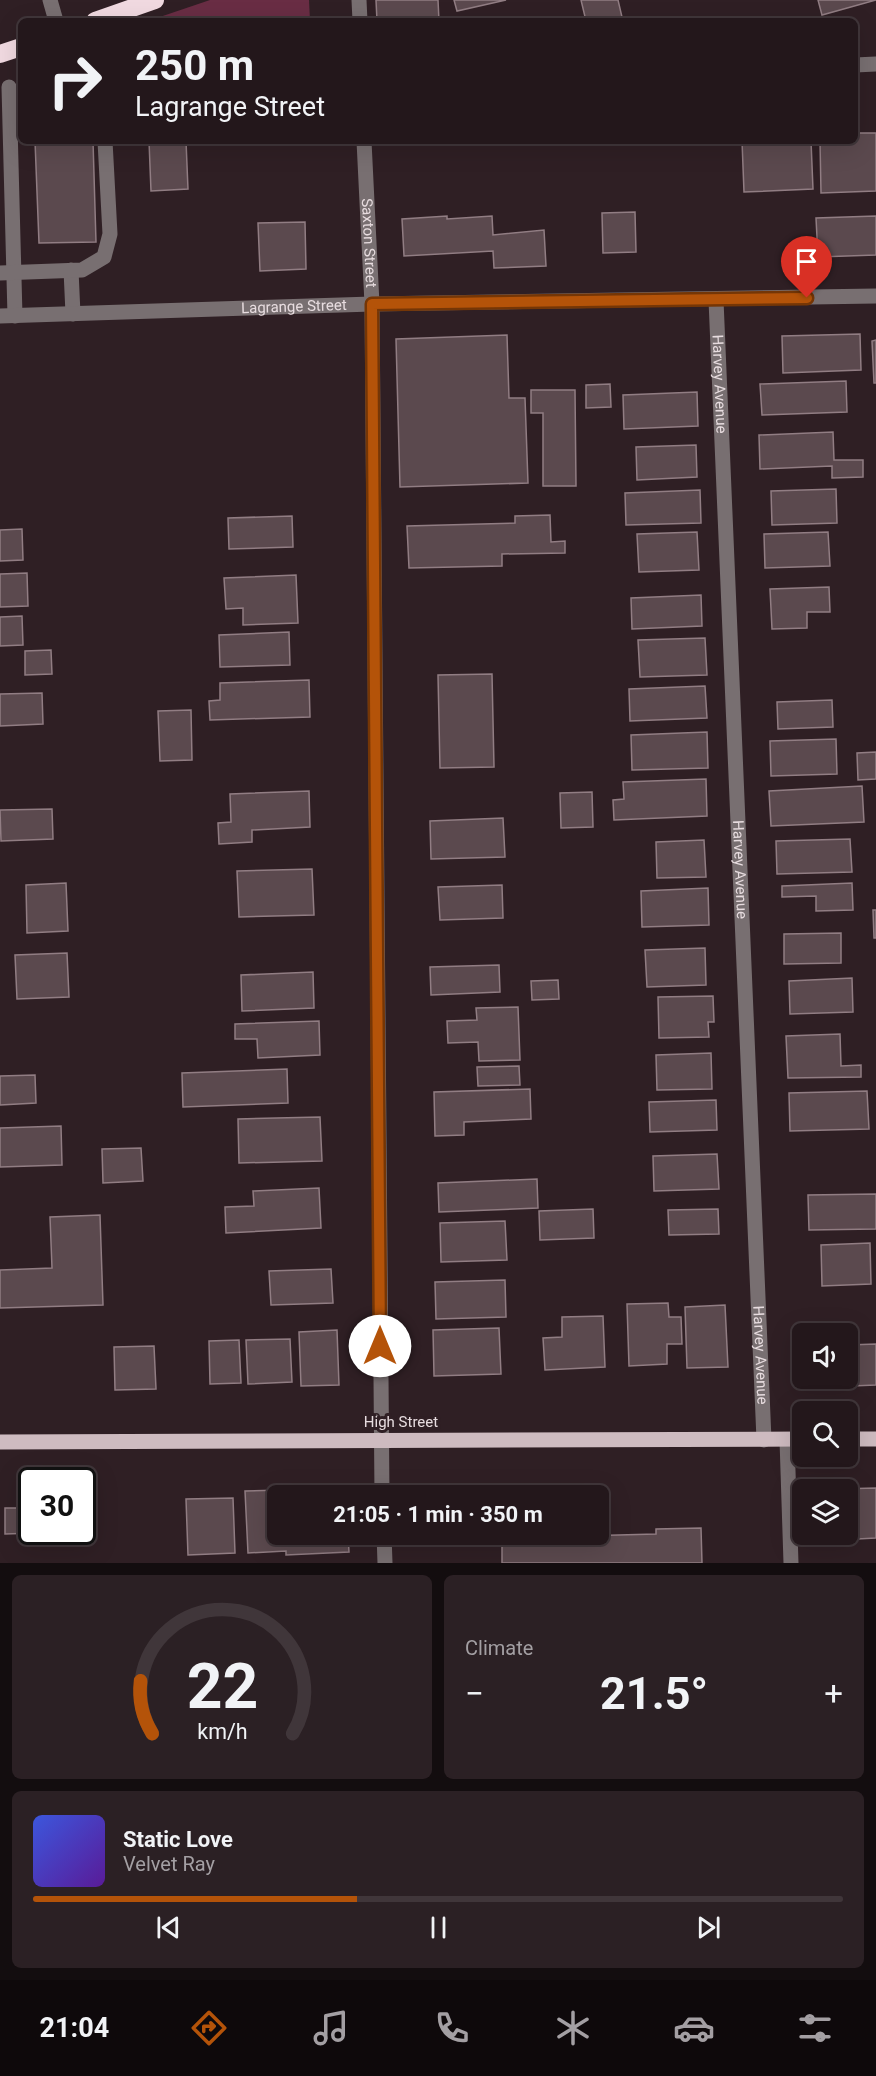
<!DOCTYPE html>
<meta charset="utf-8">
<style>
body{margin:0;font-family:Roboto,sans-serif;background:#2b2024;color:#f1f3f6;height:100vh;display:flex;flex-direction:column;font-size:22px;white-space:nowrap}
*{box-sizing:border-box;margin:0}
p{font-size:20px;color:#a39fa3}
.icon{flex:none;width:33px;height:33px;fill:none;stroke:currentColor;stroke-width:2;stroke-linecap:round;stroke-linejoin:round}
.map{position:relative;height:1563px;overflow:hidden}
.drawer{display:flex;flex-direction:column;gap:12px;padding:12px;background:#130d0f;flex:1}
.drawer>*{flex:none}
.banner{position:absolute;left:18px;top:18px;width:840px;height:126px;border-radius:9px;box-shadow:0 6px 24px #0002,0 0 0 2px #40363a;background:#23171b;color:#f1f3f6;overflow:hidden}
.tools{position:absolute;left:792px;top:1323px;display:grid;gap:12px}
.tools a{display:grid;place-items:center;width:66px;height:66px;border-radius:9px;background:#23171b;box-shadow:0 6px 24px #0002,0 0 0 2px #40363a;font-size:30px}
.speed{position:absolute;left:18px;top:1467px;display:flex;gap:12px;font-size:30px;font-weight:700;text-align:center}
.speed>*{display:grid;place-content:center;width:78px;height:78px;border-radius:50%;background:#23171b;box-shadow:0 6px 24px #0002,0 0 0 2px #40363a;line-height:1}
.speed .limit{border:3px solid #111;border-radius:9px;background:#fff;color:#111}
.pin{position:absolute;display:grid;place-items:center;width:51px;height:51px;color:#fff;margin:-62px -26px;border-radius:50% 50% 50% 0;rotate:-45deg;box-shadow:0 0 6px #0007}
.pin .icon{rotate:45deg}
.me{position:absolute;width:66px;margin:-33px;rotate:0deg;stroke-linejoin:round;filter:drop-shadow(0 0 4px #0008)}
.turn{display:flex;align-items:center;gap:21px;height:126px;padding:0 18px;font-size:27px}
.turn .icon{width:78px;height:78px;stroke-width:2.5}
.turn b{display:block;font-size:42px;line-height:51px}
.big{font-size:45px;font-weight:700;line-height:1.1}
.drawer .card{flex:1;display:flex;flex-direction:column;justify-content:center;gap:9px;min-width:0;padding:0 21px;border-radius:9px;background:#2b2024}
.drawer .dial{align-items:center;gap:0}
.dial svg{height:156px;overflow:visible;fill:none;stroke:#40363a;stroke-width:7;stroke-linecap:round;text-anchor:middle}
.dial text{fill:#f1f3f6;stroke:none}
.song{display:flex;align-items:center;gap:18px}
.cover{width:72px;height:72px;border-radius:9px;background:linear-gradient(135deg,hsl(230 70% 55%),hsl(270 70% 35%))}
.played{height:6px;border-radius:3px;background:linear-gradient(90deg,#b45309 40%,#40363a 40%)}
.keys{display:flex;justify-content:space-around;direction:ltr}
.heat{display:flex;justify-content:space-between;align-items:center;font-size:33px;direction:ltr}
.drawer .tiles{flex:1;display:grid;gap:12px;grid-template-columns:1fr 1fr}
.card:last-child{grid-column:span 2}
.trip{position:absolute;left:267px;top:1485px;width:342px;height:60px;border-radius:9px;background:#23171b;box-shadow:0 6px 24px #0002,0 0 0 2px #40363a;font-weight:700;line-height:60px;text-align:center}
.tab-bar{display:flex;height:96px;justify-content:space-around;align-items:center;background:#0e090b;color:#a39fa3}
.tab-bar .icon{width:42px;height:42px}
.tab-bar .current{color:#b45309}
.tab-bar b{font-size:27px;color:#f1f3f6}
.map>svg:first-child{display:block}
</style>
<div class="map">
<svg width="876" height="1563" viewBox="0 0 876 1563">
<rect width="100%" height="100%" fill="#2f1f24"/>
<path fill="#692d44" d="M210,0H309L310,21H148Z"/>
<g fill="#5b494e" stroke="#917d83" stroke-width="1.5">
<path d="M376,0H438L439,21H377Z"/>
<path d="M454,0H506L457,11Z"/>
<path d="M581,0H618L622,17L586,21Z"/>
<path d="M818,0H876L822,15Z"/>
<path d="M855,133H876V191L821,193L820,141H855Z"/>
<path d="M35,141H93L96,242L39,243Z"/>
<path d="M149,141H186L188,189L151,191Z"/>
<path d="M742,141H811L813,189L744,192Z"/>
<path d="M635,212L636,252L603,253L602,213Z"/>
<path d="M447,216V219L492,216L493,235L544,230L546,266L494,268L493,251L404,256L402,219Z"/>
<path d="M876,216V255L818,257L816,218Z"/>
<path d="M305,222L306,269L260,271L258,223Z"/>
<path d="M860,334L861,370L783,373L782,336Z"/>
<path d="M507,335L509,398H525L528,483L400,487L396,339Z"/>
<path d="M876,340V383H874L872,341Z"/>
<path d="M846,381L847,412L762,415L760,384Z"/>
<path d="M610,384L611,407L586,408V385Z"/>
<path d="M531,390H575L576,486H543V413H531Z"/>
<path d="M697,392L698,426L624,429L623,395Z"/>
<path d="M833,432L834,460H863V477L832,478V466L760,469L759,435Z"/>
<path d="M696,445L697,477L637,480L636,447Z"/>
<path d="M836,489L837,523L772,525L771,491Z"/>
<path d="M700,490L701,523L626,525L625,493Z"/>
<path d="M550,515L551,542L565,541V553L502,554V566L409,568L407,526L515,523V516Z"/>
<path d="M292,516L293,547L229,549L228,518Z"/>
<path d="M22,529L23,560L0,561V530Z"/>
<path d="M697,532L699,570L639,572L637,534Z"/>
<path d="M828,532L830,566L765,568L764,534Z"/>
<path d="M27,573L28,606L0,607V574Z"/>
<path d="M296,575L298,623L243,625V608L226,609L224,578Z"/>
<path d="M829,587L830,612H807V628L772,629L770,589Z"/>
<path d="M701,595L702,626L632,629L631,598Z"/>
<path d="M22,616L23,645L0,646V617Z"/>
<path d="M289,632L290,665L220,667L219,635Z"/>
<path d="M705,638L707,675L640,677L638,640Z"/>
<path d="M51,650L52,674L25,675V651Z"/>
<path d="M492,674L494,767L440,768L438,675Z"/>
<path d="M309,680L310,717L210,720L209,701L220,700V683Z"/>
<path d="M705,686L707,718L630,721L629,689Z"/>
<path d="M42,693L43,724L0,726V694Z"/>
<path d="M832,700L833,727L778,729L777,702Z"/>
<path d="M191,710L192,760L160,761L158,711Z"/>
<path d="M707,732L708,768L632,770L631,735Z"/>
<path d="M836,739L837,774L771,776L770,741Z"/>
<path d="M876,752V779L858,780L857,753Z"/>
<path d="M706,779L707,816L614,820L613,800L624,799L623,782Z"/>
<path d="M862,786L864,822L771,826L769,791Z"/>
<path d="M309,791L310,827L252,830V842L219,844L218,823L231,822L230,794Z"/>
<path d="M592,792L593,827L561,828L560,793Z"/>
<path d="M52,809L53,839L1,841L0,810Z"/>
<path d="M503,818L505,857L431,859L430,821Z"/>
<path d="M850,839L852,872L777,874L776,841Z"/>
<path d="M704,840L706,877L657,878L656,842Z"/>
<path d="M312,869L314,915L239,917L237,871Z"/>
<path d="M66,883L68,931L27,933L26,885Z"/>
<path d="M852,883L853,910L816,911V896L782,897V886Z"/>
<path d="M502,885L503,918L440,920L438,887Z"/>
<path d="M708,888L709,925L642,927L641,891Z"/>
<path d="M873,910H876V938H874Z"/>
<path d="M841,933V963L784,964V934Z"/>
<path d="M705,948L706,985L647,987L645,950Z"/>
<path d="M67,953L69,997L17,999L15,955Z"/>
<path d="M499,965L500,992L431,995L430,967Z"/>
<path d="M313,972L314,1008L242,1011L241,975Z"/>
<path d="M852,978L853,1012L790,1014L789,981Z"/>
<path d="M558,980L559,999L532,1000L531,981Z"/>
<path d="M713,996L714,1022H708L709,1037L659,1038L658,997Z"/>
<path d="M518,1007L520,1060L479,1061L478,1042L448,1043L447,1021L477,1020L476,1008Z"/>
<path d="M319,1021L320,1055L258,1058L257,1039H235V1024Z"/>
<path d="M840,1034L841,1066L861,1065V1077L788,1078L786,1036Z"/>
<path d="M711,1053L712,1089L657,1090L656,1055Z"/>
<path d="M519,1066L520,1085L478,1086L477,1067Z"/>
<path d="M287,1069L288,1103L183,1107L182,1073Z"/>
<path d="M35,1075L36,1103L0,1105V1076Z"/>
<path d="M530,1089L531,1119L464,1122V1135L435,1136L434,1092Z"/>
<path d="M867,1091L869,1129L790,1131L789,1093Z"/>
<path d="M716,1100L717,1130L650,1132L649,1102Z"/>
<path d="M320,1117L322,1161L239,1163L238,1119Z"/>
<path d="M61,1126L62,1165L0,1167V1128Z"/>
<path d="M141,1148L143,1181L103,1183L102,1149Z"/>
<path d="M717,1154L719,1189L654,1191L653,1156Z"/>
<path d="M537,1179L538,1208L439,1212L438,1183Z"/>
<path d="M319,1188L321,1228L226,1233L225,1207L254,1206L253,1191Z"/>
<path d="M876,1194V1229L809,1230L808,1195Z"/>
<path d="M593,1209L594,1238L540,1240L539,1211Z"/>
<path d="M718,1209L719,1234L669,1235L668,1210Z"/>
<path d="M100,1215L103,1305L0,1308V1270L52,1268L50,1217Z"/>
<path d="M505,1221L507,1260L441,1262L440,1223Z"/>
<path d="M870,1243L871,1284L822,1286L821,1245Z"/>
<path d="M331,1269L333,1303L271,1305L269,1271Z"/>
<path d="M505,1280L506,1317L436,1319L435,1282Z"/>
<path d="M668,1303L669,1317H681L682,1344H667V1364L629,1366L627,1304Z"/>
<path d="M725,1305L728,1367L687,1368L685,1307Z"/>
<path d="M603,1316L605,1367L545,1370L543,1338L562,1337V1317Z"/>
<path d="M499,1328L501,1374L434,1376L433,1330Z"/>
<path d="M337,1330L339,1385L301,1386L299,1332Z"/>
<path d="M290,1339L292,1382L248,1384L246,1340Z"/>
<path d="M239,1340L241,1383L210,1384L209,1341Z"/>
<path d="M876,1344V1385L803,1388V1378H848V1345Z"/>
<path d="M154,1346L156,1389L115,1390L114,1347Z"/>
<path d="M346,1485L347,1496H305L304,1487Z"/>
<path d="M876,1488V1538L839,1540V1534H848V1490L837,1489Z"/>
<path d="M21,1489H32V1532H66L5,1534V1508H22Z"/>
<path d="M282,1490L283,1496H278V1534H348L349,1552L286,1555V1551L248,1553L245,1491Z"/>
<path d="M233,1498L235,1553L188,1555L186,1499Z"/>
<path d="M701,1528L702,1563H502V1534H541L542,1537L656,1534V1529Z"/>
</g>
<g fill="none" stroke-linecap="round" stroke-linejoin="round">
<g stroke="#786f71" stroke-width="15">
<path d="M50,0L56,21"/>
<path d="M359,0L360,21"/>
<path d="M855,65L876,64"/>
<path d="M9,87L15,316"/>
<path id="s1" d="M364,141L372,304L382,1496"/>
<path d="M71,270L73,314"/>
<path d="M0,273L82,270L104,257L110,234L105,141"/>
<path id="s2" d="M716,300L764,1440"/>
<path id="s3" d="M0,316L372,304L876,296"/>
<path d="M787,1440L791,1563"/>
<path d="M384,1534L385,1563"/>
</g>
<g stroke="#cebbc0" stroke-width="15">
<path d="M848,1439H876"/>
<path d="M0,1442L802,1439"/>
</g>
<g stroke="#f0d9e0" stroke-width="18">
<path d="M95,21L155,0"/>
<path d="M0,54L21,47"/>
</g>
</g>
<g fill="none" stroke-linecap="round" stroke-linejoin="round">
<g stroke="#753606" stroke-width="15">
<path id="route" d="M380,1346L372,304L807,298"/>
</g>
<use href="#route" stroke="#b45309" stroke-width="10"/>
</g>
<g text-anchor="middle" stroke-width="6" stroke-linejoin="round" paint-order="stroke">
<g font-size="15" fill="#e7dcdf" stroke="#2f1f24">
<text dy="5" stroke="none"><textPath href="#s1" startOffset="102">Saxton Street</textPath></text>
<text dy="5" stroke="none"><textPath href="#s3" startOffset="294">Lagrange Street</textPath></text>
<text dy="5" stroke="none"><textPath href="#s2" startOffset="84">Harvey Avenue</textPath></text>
<text dy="5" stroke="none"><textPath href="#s2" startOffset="570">Harvey Avenue</textPath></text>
<text dy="5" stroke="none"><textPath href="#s2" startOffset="1056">Harvey Avenue</textPath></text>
<text x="401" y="1427">High Street</text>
</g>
</g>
</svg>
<div class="tools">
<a><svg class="icon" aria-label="sound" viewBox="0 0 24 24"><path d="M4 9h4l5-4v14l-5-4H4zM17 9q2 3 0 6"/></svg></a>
<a><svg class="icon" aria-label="search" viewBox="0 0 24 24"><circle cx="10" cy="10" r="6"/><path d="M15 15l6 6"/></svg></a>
<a><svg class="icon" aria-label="layers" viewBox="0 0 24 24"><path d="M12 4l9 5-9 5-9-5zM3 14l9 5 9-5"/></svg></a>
</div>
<div class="speed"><div class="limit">30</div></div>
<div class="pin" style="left:807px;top:298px;background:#d93025"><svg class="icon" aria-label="arrive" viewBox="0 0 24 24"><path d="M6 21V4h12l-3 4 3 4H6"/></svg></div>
<svg class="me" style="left:380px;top:1346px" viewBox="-20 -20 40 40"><circle r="19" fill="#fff"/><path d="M0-13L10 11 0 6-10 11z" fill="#b45309"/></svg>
<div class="trip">21:05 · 1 min · 350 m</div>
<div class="banner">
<div class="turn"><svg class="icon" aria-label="right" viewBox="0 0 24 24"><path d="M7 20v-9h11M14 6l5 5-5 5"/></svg><div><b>250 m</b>Lagrange Street</div></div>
</div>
</div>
<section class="drawer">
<div class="tiles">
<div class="card dial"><svg viewBox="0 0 100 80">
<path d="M14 69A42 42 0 1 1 86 69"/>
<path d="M14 69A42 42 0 0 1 8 42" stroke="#b45309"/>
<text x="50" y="56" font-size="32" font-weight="700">22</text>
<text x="50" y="72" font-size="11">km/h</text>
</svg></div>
<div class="card"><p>Climate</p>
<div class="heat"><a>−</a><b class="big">21.5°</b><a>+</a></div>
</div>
<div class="card">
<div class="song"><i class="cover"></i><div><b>Static Love</b><p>Velvet Ray</p></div></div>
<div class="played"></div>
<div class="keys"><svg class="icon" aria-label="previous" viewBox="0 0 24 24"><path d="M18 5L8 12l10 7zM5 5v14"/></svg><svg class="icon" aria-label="pause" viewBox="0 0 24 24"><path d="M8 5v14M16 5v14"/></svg><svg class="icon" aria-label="next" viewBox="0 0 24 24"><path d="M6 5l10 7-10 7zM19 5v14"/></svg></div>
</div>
</div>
</section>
<nav class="tab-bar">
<b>21:04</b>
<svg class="icon current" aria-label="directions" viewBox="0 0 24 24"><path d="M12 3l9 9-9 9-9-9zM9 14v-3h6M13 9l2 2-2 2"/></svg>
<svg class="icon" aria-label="music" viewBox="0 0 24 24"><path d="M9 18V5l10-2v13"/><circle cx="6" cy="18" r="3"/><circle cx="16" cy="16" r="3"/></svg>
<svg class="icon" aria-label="phone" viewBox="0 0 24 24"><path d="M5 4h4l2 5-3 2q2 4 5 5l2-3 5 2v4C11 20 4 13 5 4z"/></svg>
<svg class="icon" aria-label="climate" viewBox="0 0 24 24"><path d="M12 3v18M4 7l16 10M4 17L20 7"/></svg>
<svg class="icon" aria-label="car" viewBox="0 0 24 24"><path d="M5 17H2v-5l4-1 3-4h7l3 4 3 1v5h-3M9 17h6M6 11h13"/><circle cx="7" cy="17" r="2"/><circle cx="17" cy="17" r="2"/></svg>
<svg class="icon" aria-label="filters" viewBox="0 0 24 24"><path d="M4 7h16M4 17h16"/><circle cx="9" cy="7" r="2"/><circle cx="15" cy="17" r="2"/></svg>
</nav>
